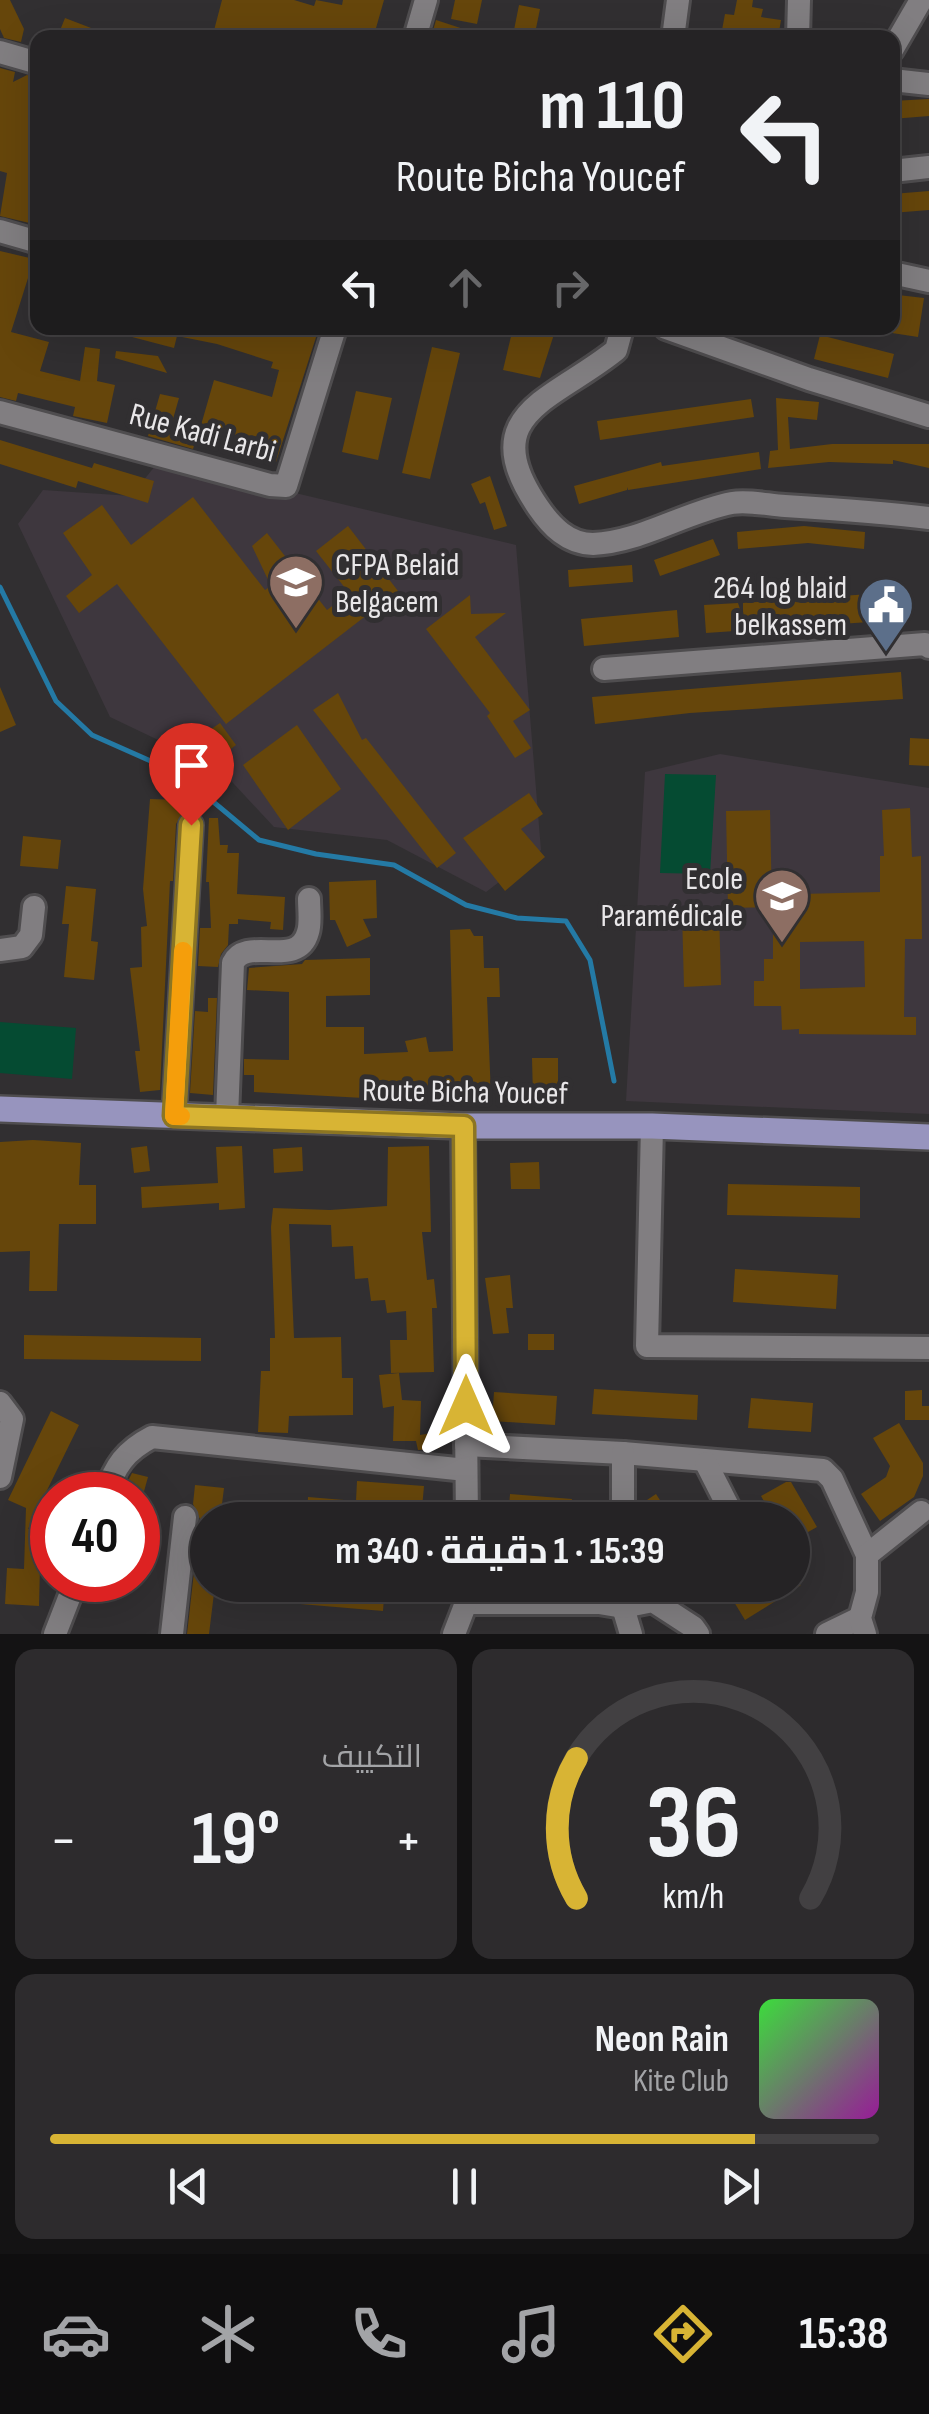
<!DOCTYPE html>
<html lang="ar">
<meta charset="utf-8">
<style>
body{margin:0;font-family:"Sofia Sans Condensed",Cairo,sans-serif;background:#2d2b2d;color:#f1f3f6;direction:rtl;height:100vh;display:flex;flex-direction:column;font-size:38px;white-space:nowrap}
*{box-sizing:border-box;margin:0}
p{font-size:32px;color:#a3a4a7}
.icon{flex:none;width:55px;height:55px;fill:none;stroke:currentColor;stroke-width:2;stroke-linecap:round;stroke-linejoin:round}
.map{position:relative;height:1634px;overflow:hidden;direction:ltr}
.side{display:flex;flex-direction:column;gap:15px;padding:15px;background:#141314;flex:1}
.side>*{flex:none}
.top-card{position:absolute;left:30px;top:30px;width:870px;height:305px;border-radius:20px;box-shadow:0 10px 40px #0002,0 0 0 2px #424042;direction:rtl;background:#252325;color:#f1f3f6;overflow:hidden}
.speed{position:absolute;left:30px;top:1472px;display:flex;gap:20px;font-size:50px;font-weight:700;text-align:center}
.speed>*{display:grid;place-content:center;width:130px;height:130px;border-radius:50%;background:#252325;box-shadow:0 10px 40px #0002,0 0 0 2px #424042;line-height:1}
.speed .limit{border:15px solid #d22;background:#fff;color:#111}
.pin{position:absolute;display:grid;place-items:center;width:85px;height:85px;color:#fff;margin:-102px -42px;border-radius:50% 50% 50% 0;rotate:-45deg;box-shadow:0 0 10px #0007}
.pin .icon{rotate:45deg}
.me{position:absolute;width:110px;margin:-55px;rotate:0deg;stroke-linejoin:round;filter:drop-shadow(0 0 8px #0008)}
.turn{display:flex;align-items:center;gap:35px;height:210px;padding:0 50px;font-size:45px}
.turn .icon{width:130px;height:130px;stroke-width:2.5}
.turn b{display:block;font-size:70px;line-height:85px}
.lanes{display:flex;align-items:center;height:95px;padding:0 50px;background:#0003;justify-content:center;gap:50px;direction:ltr}
.lanes .off{opacity:.35}
.big{font-size:75px;font-weight:700;line-height:1.1}
.side .card{flex:1;display:flex;flex-direction:column;justify-content:center;gap:15px;min-width:0;padding:0 35px;border-radius:20px;background:#2d2b2d}
.side .dial{align-items:center;gap:0}
.dial svg{height:260px;overflow:visible;fill:none;stroke:#424042;stroke-width:7;stroke-linecap:round;text-anchor:middle}
.dial text{fill:#f1f3f6;stroke:none}
.song{display:flex;align-items:center;gap:30px}
.cover{width:120px;height:120px;border-radius:15px;background:linear-gradient(135deg,hsl(120 70% 55%),hsl(300 70% 35%))}
.played{height:10px;border-radius:5px;background:linear-gradient(90deg,#d8b434 85%,#424042 85%)}
.keys{display:flex;justify-content:space-around;direction:ltr}
.heat{display:flex;justify-content:space-between;align-items:center;font-size:55px;direction:ltr}
.side .tiles{flex:1;display:grid;gap:15px;grid-template-columns:1fr 1fr}
.card:last-child{grid-column:span 2}
.trip{position:absolute;left:190px;top:1502px;width:620px;height:100px;border-radius:50px;background:#252325;box-shadow:0 10px 40px #0002,0 0 0 2px #424042;font-weight:700;line-height:100px;text-align:center;direction:rtl}
.tab-bar{display:flex;height:160px;justify-content:space-around;align-items:center;background:#0f0e0f;color:#a3a4a7}
.tab-bar .icon{width:70px;height:70px}
.tab-bar .active{color:#d8b434}
.tab-bar b{font-size:45px;color:#f1f3f6}
.map>svg:first-child{display:block}
</style>
<div class="map">
<svg width="929" height="1634" viewBox="0 0 929 1634">
<rect width="100%" height="100%" fill="#312f31"/>
<g fill="#3e373e">
<path d="M159,461L516,545L541,850L486,892L387,840L274,827L221,770L110,717L18,524L43,490L131,496Z"/>
<path d="M720,754L929,788V1114L626,1101L645,772Z"/>
</g>
<g fill="#054b32">
<path d="M665,774L716,775L710,874L660,873Z"/>
<path d="M0,1022L76,1028L72,1079L0,1073Z"/>
</g>
<g fill="none" stroke-linecap="round" stroke-linejoin="round">
<path stroke="#247aa5" stroke-width="5" d="M0,587L56,701L92,735L180,774L259,840L316,854L394,865L466,905L517,918L566,921L590,960L614,1081"/>
</g>
<g fill="#66460b" fill-rule="evenodd">
<path d="M0,0H10L24,29L21,42L4,38L0,29Z"/>
<path d="M222,0H294L314,6L316,0L342,5L343,0H384L374,35L280,38L244,30L240,38H212Z"/>
<path d="M455,0H482L477,24L451,19Z"/>
<path d="M737,0H753L752,7L763,9L761,17L781,20L778,38L722,30L725,14L734,15Z"/>
<path d="M519,5L540,9L534,38L513,35Z"/>
<path d="M65,18L112,36V38H57Z"/>
<path d="M436,20L482,35V38H431Z"/>
<path d="M0,68L15,72L13,82L27,75L38,78V225L0,216L7,173L0,171Z"/>
<path d="M929,99V116L892,119V101Z"/>
<path d="M929,191V210L892,213V194Z"/>
<path d="M0,251L34,259L11,332L49,342L40,371L80,381L85,347L100,349L97,381L115,385L107,423L73,416L75,407L18,393L16,401L0,397Z"/>
<path d="M898,295L924,298L918,337L892,333Z"/>
<path d="M114,328H306L318,331L276,462L197,439L214,380L272,397L279,370L271,368L273,362L217,344L177,336L174,348L113,332Z"/>
<path d="M513,328H556L540,378L503,370Z"/>
<path d="M820,335L894,354L888,378L814,359Z"/>
<path d="M432,347L460,353L430,479L402,473Z"/>
<path d="M116,351L158,356L167,373L115,358Z"/>
<path d="M356,391L392,398L378,460L342,452Z"/>
<path d="M160,394L179,398L173,419L200,427L193,449L148,436Z"/>
<path d="M776,398L819,402L817,420L788,417L790,449L832,444H929V468L893,460V464L829,462L768,468L770,451L778,450Z"/>
<path d="M751,399L754,417L600,440L597,421Z"/>
<path d="M0,440L92,468L94,463L154,481L148,503L78,481L76,488L0,464Z"/>
<path d="M759,452L761,469L628,490L627,487V490L579,504L574,486L661,462L662,466Z"/>
<path d="M490,476L507,526L494,530L485,502L480,504L471,484Z"/>
<path d="M193,497L265,590L271,586L252,546L267,533L327,610L349,593L316,551L348,526L398,591L226,724L117,584L79,613L66,596L92,575L63,533L102,505L131,545Z"/>
<path d="M804,526L865,532L864,549L808,543L738,549L737,532Z"/>
<path d="M713,539L720,555L660,576L654,560Z"/>
<path d="M632,565L633,582L569,587L568,570Z"/>
<path d="M897,592L899,620L706,633L704,605L738,603L743,618V603Z"/>
<path d="M470,595L471,614L506,613L475,637L530,710L513,721L531,748L515,758L487,716L490,713L426,629Z"/>
<path d="M677,610L679,637L584,646L581,619Z"/>
<path d="M901,672L903,699L690,713L595,724L592,697Z"/>
<path d="M0,687L16,725L0,732Z"/>
<path d="M338,693L362,740L366,738L456,853L437,868L313,710Z"/>
<path d="M220,723L236,745L224,754L218,747L212,751L201,736Z"/>
<path d="M297,725L341,789L288,830L243,765Z"/>
<path d="M910,738L929,739V766L909,765Z"/>
<path d="M529,793L543,814L521,829L545,857L505,891L463,838Z"/>
<path d="M150,799L181,800V815L176,824L173,881H170L160,1090L140,1092L135,1051H140L130,968L142,967L141,927L147,926L143,889Z"/>
<path d="M910,808L912,857L921,856L922,939H905L904,1017H916V1035L799,1034V1029L782,1030L781,1006H754V981H764V959H773V910L801,909V894L880,892V856H884L882,810ZM864,941L865,987L800,989V942Z"/>
<path d="M770,810L772,907L728,908L726,811Z"/>
<path d="M209,818H218L220,845H228L227,853H239L237,894L285,897L283,930L270,929L271,922L238,919V924H229L228,945L221,954L218,967L198,966L200,928H211L209,882H206Z"/>
<path d="M23,836L61,840L58,869L20,866Z"/>
<path d="M376,880L377,918L363,919L371,936L347,947L335,920H330L329,882Z"/>
<path d="M66,886L96,889L91,941L98,942L94,980L64,977L69,924H62Z"/>
<path d="M719,910L721,985L684,987L682,912Z"/>
<path d="M470,929L474,936H483L484,968H499L500,997H487L491,1096L382,1099L254,1092V1075H244V1059L289,1060V992L247,990L249,968L302,964L305,960L370,958V995L326,996V1027H364V1054L408,1052L405,1041L426,1037L429,1052L453,1051L450,930Z"/>
<path d="M208,998H217L213,1095L190,1093L195,1011L208,1012Z"/>
<path d="M532,1058H558V1097H533Z"/>
<path d="M33,1140L81,1143L79,1185H96V1224H59L57,1291H29L30,1251L0,1252V1142Z"/>
<path d="M147,1146L150,1171L134,1173L131,1148Z"/>
<path d="M242,1146L245,1208L219,1210V1203L142,1208L141,1187L218,1183L216,1147Z"/>
<path d="M429,1146L431,1232H422L427,1280L434,1279L437,1308H432L434,1372L391,1373L390,1340H407L406,1311L387,1313L385,1300L371,1301L368,1278L355,1279L353,1246L332,1247L331,1225L289,1224L294,1338L341,1337L342,1378H353V1415L289,1416L288,1433L258,1432L261,1371H270V1338H275L271,1227L273,1208L330,1210L387,1206L388,1147Z"/>
<path d="M302,1147L303,1171L274,1173L273,1149Z"/>
<path d="M539,1162L540,1189H511L510,1163Z"/>
<path d="M728,1184L860,1187V1218L727,1215Z"/>
<path d="M735,1269L838,1275L836,1309L733,1302Z"/>
<path d="M510,1275L513,1308H506L509,1333L493,1334L485,1278Z"/>
<rect x="528" y="1334" width="26" height="16"/>
<path d="M24,1335L201,1338V1361L24,1359Z"/>
<path d="M399,1373L402,1400L421,1401L420,1435L438,1432L440,1448L418,1450L416,1441H393L394,1406L383,1408L379,1375Z"/>
<path d="M594,1389L698,1395L697,1420L592,1414Z"/>
<path d="M922,1390V1406H929V1420H905V1391Z"/>
<path d="M494,1392L557,1396L555,1425L492,1421Z"/>
<path d="M751,1398L813,1403L811,1432L748,1428Z"/>
<path d="M51,1411L79,1425L28,1529L52,1530V1566H40L39,1606L5,1604L7,1568L24,1569L26,1508L8,1500Z"/>
<path d="M899,1423L923,1463V1476L914,1497L880,1521L861,1494L886,1477L890,1466L873,1438Z"/>
<path d="M132,1473L148,1477L143,1495H121Z"/>
<path d="M357,1481L424,1486L421,1520H307L308,1497L356,1501Z"/>
<path d="M786,1482H791L817,1527L792,1541V1520H775L761,1496Z"/>
<path d="M195,1485L224,1488L220,1520H208V1585H215L209,1634H187L200,1519L193,1504Z"/>
<path d="M510,1494L572,1499L570,1520H508Z"/>
<path d="M656,1494L673,1520H638V1506Z"/>
<path d="M301,1585H385L383,1611L300,1604Z"/>
<path d="M739,1585H801L745,1620L728,1592Z"/>
</g>
<g fill="none" stroke-linecap="round" stroke-linejoin="round">
<g stroke="#4f4d4f" stroke-width="28">
<g id="minor">
<path d="M415,38L426,0"/>
<path d="M673,38L678,0"/>
<path d="M798,38L799,0"/>
<path d="M892,50L921,0"/>
<path d="M0,52L38,63"/>
<path d="M892,80L929,84"/>
<path d="M892,171L929,167"/>
<path d="M0,231L38,242"/>
<path d="M892,273L929,281"/>
<path d="M622,328L616,350C553,401 474,413 538,507C551,526 568,544 593,544C641,542 685,512 732,503C748,500 768,505 785,506C833,509 881,512 929,518"/>
<path d="M666,328L809,379L929,416"/>
<path d="M0,412L270,485L286,486L335,328"/>
<path d="M604,669L925,644L929,647"/>
<path d="M0,950L22,947L31,935L34,907"/>
<path d="M174,1116L191,825"/>
<path d="M227,1117L233,963C246,935 298,970 308,932C311,923 309,909 309,899"/>
<path d="M463,1126L467,1520"/>
<path d="M652,1126L647,1346L929,1348"/>
<path d="M0,1403L12,1419L0,1477"/>
<path d="M466,1445L623,1453L823,1470L832,1479L867,1555"/>
<path d="M623,1453V1520"/>
<path d="M706,1463L735,1520"/>
<path d="M105,1495C115,1466 125,1451 152,1437L466,1470"/>
<path d="M623,1585V1607L631,1634"/>
<path d="M466,1603H599L623,1607L653,1601L693,1627L698,1634"/>
<path d="M55,1634L76,1580"/>
<path d="M172,1634L185,1517"/>
<path d="M454,1634L466,1603L467,1585"/>
<path d="M827,1634L860,1618"/>
<path d="M865,1634L860,1618L867,1592V1555L921,1512"/>
</g>
</g>
<g stroke="#4f4d4f" stroke-width="30">
<path id="major" d="M0,1109L463,1126H652L929,1137"/>
</g>
<use href="#minor" stroke="#817e81" stroke-width="22"/>
<use href="#major" stroke="#9794be" stroke-width="25"/>
</g>
<g fill="none" stroke-linecap="round" stroke-linejoin="round">
<g stroke="#8c7522" stroke-width="25">
<path id="route" d="M191,825L174,1116L464,1126L466,1406"/>
</g>
<use href="#route" stroke="#d8b434" stroke-width="18"/>
<path stroke="#f59e0b" stroke-width="18" d="M181,1116H174L183,951"/>
</g>
<defs>
<g id="university-pin" transform="scale(2.875)"><path d="M0 17L-7.5 6A9.5 9.5 0 1 1 7.5 6Z" fill="#8d6e63" stroke="#312f31"/><path d="M0-5L7-2L0 1L-7-2ZM-4 1L0 2.5L4 1V4Q0 6-4 4Z" fill="#fff"/></g>
<g id="civic-pin" transform="scale(2.875)"><path d="M0 17L-7.5 6A9.5 9.5 0 1 1 7.5 6Z" fill="#5c6f8a" stroke="#312f31"/><path d="M-.6-6.5H3V-4.5H.6V-3L4-1V1h2V6H-6V1h2V-1L-.6-3ZM-1.2 2.5V6h2.4V2.5Z" fill="#fff"/></g>
</defs>
<g fill-rule="evenodd">
<use href="#university-pin" x="296" y="582"/>
<use href="#civic-pin" x="886" y="605"/>
<use href="#university-pin" x="782" y="896"/>
</g>
<g text-anchor="middle" stroke-width="10" stroke-linejoin="round" paint-order="stroke">
<g font-size="32" fill="#e9e7e9" stroke="#312f31">
<text transform="translate(203 432) rotate(15)" y="11">Rue Kadi Larbi</text>
<text transform="translate(465 1091) rotate(1)" y="11">Route Bicha Youcef</text>
</g>
<g font-size="32" fill="#e9e7e9" stroke="#312f31" text-anchor="end">
<text x="335" y="575" text-anchor="start">CFPA Belaid<tspan x="335" dy="37">Belgacem</tspan></text>
<text x="847" y="598">264 log blaid<tspan x="847" dy="37">belkassem</tspan></text>
<text x="743" y="889">Ecole<tspan x="743" dy="37">Paramédicale</tspan></text>
</g>
</g>
</svg>
<div class="speed"><div class="limit">40</div></div>
<div class="pin" style="left:191px;top:825px;background:#d93025"><svg class="icon" aria-label="arrive" viewBox="0 0 24 24"><path d="M6 21V4h12l-3 4 3 4H6"/></svg></div>
<svg class="me" style="left:466px;top:1406px" viewBox="-20 -20 40 40"><path d="M0-17L14 15 0 8-14 15z" fill="#d8b434" stroke="#fff" stroke-width="4"/></svg>
<div class="trip">15:39 · 1 دقيقة · 340 m</div>
<div class="top-card">
<div class="turn"><svg class="icon" aria-label="left" viewBox="0 0 24 24"><path d="M17 20v-9H6M10 6l-5 5 5 5"/></svg><div><b>110 m</b>Route Bicha Youcef</div></div>
<div class="lanes"><svg class="icon" aria-label="left" viewBox="0 0 24 24"><path d="M17 20v-9H6M10 6l-5 5 5 5"/></svg><svg class="icon off" aria-label="ahead" viewBox="0 0 24 24"><path d="M12 20V5M6 11l6-6 6 6"/></svg><svg class="icon off" aria-label="right" viewBox="0 0 24 24"><path d="M7 20v-9h11M14 6l5 5-5 5"/></svg></div>
</div>
</div>
<section class="side">
<div class="tiles">
<div class="card dial"><svg viewBox="0 0 100 80">
<path d="M14 69A42 42 0 1 1 86 69"/>
<path d="M14 69A42 42 0 0 1 14 26" stroke="#d8b434"/>
<text x="50" y="56" font-size="32" font-weight="700">36</text>
<text x="50" y="72" font-size="11">km/h</text>
</svg></div>
<div class="card"><p>التكييف</p>
<div class="heat"><a>−</a><b class="big">19°</b><a>+</a></div>
</div>
<div class="card">
<div class="song"><i class="cover"></i><div><b>Neon Rain</b><p>Kite Club</p></div></div>
<div class="played"></div>
<div class="keys"><svg class="icon" aria-label="previous" viewBox="0 0 24 24"><path d="M18 5L8 12l10 7zM5 5v14"/></svg><svg class="icon" aria-label="pause" viewBox="0 0 24 24"><path d="M8 5v14M16 5v14"/></svg><svg class="icon" aria-label="next" viewBox="0 0 24 24"><path d="M6 5l10 7-10 7zM19 5v14"/></svg></div>
</div>
</div>
</section>
<nav class="tab-bar">
<b>15:38</b>
<svg class="icon active" aria-label="directions" viewBox="0 0 24 24"><path d="M12 3l9 9-9 9-9-9zM9 14v-3h6M13 9l2 2-2 2"/></svg>
<svg class="icon" aria-label="music" viewBox="0 0 24 24"><path d="M9 18V5l10-2v13"/><circle cx="6" cy="18" r="3"/><circle cx="16" cy="16" r="3"/></svg>
<svg class="icon" aria-label="phone" viewBox="0 0 24 24"><path d="M5 4h4l2 5-3 2q2 4 5 5l2-3 5 2v4C11 20 4 13 5 4z"/></svg>
<svg class="icon" aria-label="climate" viewBox="0 0 24 24"><path d="M12 3v18M4 7l16 10M4 17L20 7"/></svg>
<svg class="icon" aria-label="car" viewBox="0 0 24 24"><path d="M5 17H2v-5l4-1 3-4h7l3 4 3 1v5h-3M9 17h6M6 11h13"/><circle cx="7" cy="17" r="2"/><circle cx="17" cy="17" r="2"/></svg>
</nav>
